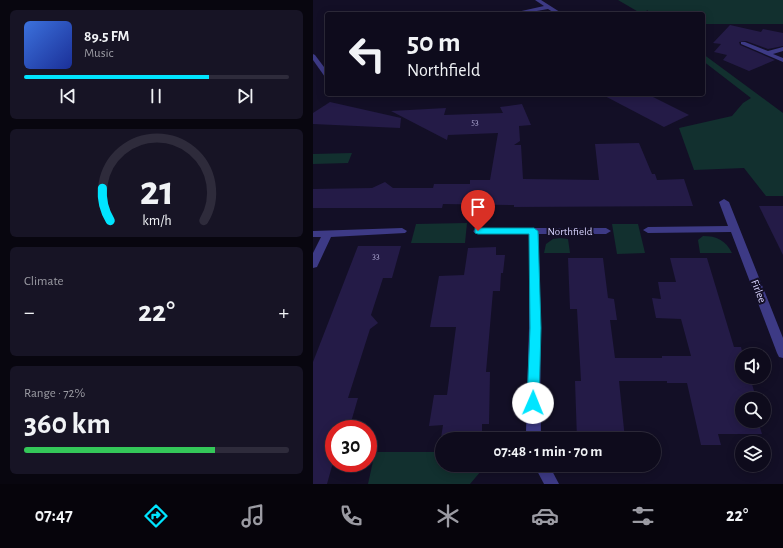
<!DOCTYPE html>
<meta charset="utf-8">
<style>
body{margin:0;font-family:"Alegreya Sans",sans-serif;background:#171425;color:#f1f3f6;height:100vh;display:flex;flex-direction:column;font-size:15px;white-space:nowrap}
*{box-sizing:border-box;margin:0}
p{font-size:13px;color:#9b9ba3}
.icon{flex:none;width:22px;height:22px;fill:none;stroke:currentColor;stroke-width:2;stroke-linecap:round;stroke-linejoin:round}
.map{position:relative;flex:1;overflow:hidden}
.panel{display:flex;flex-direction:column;gap:10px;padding:10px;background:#08060f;width:313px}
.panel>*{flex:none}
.hud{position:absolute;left:12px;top:12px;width:380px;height:84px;border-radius:4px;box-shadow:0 2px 10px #0003,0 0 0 1px #2e2b3b;background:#0e0b1c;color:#f1f3f6;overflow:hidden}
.tools{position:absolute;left:422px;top:348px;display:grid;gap:8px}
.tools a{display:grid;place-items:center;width:36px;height:36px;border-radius:50%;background:#0e0b1c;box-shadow:0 2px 10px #0003,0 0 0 1px #2e2b3b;font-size:20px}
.speed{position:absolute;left:12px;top:420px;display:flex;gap:8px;font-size:20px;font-weight:700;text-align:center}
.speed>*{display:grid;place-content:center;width:52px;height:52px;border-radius:50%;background:#0e0b1c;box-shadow:0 2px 10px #0003,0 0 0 1px #2e2b3b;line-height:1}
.speed .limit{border:6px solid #d22;background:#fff;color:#111}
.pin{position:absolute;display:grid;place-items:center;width:34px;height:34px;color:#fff;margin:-41px -17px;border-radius:50% 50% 50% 0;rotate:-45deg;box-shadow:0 0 4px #0007}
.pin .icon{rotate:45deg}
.me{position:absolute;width:44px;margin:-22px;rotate:1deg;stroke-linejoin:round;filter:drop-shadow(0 0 3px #0008)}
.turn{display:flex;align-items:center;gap:14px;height:84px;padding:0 16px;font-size:18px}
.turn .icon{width:52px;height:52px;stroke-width:2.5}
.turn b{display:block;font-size:28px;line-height:34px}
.big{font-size:30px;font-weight:700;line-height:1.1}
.panel .card{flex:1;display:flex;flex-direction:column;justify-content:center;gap:6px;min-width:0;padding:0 14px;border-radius:6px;background:#171425}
.panel .dial{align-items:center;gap:0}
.dial svg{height:104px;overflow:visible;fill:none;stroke:#2e2b3b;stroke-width:7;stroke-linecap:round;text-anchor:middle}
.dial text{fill:#f1f3f6;stroke:none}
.song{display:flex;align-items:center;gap:12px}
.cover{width:48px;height:48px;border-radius:6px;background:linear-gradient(135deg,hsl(220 70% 55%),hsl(230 70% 35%))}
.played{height:4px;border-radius:2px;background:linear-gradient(90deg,#00e5ff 70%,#2e2b3b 70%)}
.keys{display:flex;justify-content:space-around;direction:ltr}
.heat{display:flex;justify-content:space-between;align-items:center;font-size:22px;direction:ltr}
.charge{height:6px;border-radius:3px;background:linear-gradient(90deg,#34c759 72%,#2e2b3b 0)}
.trip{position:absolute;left:122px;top:432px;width:226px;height:40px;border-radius:20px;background:#0e0b1c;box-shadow:0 2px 10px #0003,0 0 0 1px #2e2b3b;font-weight:700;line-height:40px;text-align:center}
.tab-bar{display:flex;height:64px;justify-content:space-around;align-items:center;background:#06040b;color:#9b9ba3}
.tab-bar .icon{width:28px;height:28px}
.tab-bar .current{color:#00e5ff}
.tab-bar b{font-size:18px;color:#f1f3f6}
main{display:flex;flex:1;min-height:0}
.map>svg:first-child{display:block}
</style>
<main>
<section class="panel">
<div class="card">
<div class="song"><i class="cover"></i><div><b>89.5 FM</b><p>Music</p></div></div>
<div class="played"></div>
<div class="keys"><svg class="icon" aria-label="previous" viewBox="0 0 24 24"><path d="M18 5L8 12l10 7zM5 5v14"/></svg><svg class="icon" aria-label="pause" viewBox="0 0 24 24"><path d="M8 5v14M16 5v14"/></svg><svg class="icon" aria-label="next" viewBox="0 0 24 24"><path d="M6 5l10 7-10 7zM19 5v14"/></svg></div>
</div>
<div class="card dial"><svg viewBox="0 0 100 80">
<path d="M14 69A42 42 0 1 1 86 69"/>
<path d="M14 69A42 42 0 0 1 8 44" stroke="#00e5ff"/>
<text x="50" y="56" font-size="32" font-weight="700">21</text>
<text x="50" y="72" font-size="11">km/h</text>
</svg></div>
<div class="card"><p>Climate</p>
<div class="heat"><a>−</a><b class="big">22°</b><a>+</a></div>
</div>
<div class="card"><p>Range · 72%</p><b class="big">360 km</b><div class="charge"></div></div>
</section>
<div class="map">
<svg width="470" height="484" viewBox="0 0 470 484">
<rect width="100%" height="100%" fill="#130f26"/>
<g fill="#12302f">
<path d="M305,0H470V24H390V14H339L334,10L333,12L336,14H329Z"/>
<path d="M390,54L470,113V196H453L431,168L381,170L366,128L419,116L430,103L438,98L390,61Z"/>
<path d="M39,153L35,163L0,164V154Z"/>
<path d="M154,223L152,243H98L103,224Z"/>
<path d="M299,224H325L332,253L304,254Z"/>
<path d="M390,236C404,236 412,240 419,253H387L385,240Z"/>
<path d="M247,238L255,239L257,253H231L233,244L240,239Z"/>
<path d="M62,452H129V465H173L157,484H55Z"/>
</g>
<g fill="#241b47">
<path d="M417,25L448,32L450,29L470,33V46L455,49L433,41L426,42L427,45L462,60L436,71L410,60L414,55L401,52L408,44L400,43Z"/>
<path d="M288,94H334L376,115L351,127Z"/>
<path d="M17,102L88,118L87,128L0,124V113Z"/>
<path d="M209,104L218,125L206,126L207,141L201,145H208L210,179L286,180L282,144L326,143L339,174H342L344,180L371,179L380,206L201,207V205L130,204L129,208H0V189L59,188L72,182L80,188H120L121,184H157V180H177L185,133L135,135L134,140L78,111L133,108L131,115L190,113L187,107Z"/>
<path d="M446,206H470V255Z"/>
<path d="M45,246H88L79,278H70L58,315L65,323L57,329L35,398H45L36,429H21V459L14,484H0V362Z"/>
<path d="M183,247V255H192L190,273H188L187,291H180L173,372H177L176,424H169V437L128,438L130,425L116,426L121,395H134L143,327H117L126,276L151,275L155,248Z"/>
<path d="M255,258H290L295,298L301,299L304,320H297L302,358H349V356H378L368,319L343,318L339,298L348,299L345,282H363L357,258H394L421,347H428L430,355L429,377H437L441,391H437L439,399H429V421H445L449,434H405L408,445H388L374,383H354V381H306L312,439H264L262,381H268L264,309H257Z"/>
</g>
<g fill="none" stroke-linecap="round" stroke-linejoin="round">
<g fill="#3d3a85" fill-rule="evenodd">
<path d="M222,0H228L250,14H243L235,9L207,14H195L231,6Z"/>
<path d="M428,42H432L455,51L470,47V51L460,54L470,58V62L428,44Z"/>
<path d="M0,54L2,55L14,71V78L12,77L0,60Z"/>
<path d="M411,199L416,202L470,338V358L466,357L464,353L418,232L335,233L330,230L335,227L415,226L406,202Z"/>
<path d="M89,228L94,231L92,233L18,237L4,267L0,268V253L8,237H0V231Z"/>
<path d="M165,228H293L298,231L293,234H226L228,439H214L213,432L216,328V234L162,233L160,231Z"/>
<path d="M221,465H236L246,484H231Z"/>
</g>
</g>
<path fill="#00e5ff" stroke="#0095a6" d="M162,228H221L225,231L228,328L226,403L225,407L220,408L216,407L214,403L217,328L216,234H165L162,233Z"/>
<g text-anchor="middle" stroke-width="4" stroke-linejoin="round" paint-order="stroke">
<g font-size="9" fill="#aca6d1">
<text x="162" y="125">53</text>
<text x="63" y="259">33</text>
</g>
<g font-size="11" fill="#d9d4ff" stroke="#130f26">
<text x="257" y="235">Northfield</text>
<text transform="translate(446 291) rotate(69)" y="4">Firlee</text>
</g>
</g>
</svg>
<div class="tools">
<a><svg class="icon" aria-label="sound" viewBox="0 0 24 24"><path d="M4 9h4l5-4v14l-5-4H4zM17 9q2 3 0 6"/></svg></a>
<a><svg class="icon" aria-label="search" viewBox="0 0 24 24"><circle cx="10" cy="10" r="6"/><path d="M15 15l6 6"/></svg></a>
<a><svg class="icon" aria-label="layers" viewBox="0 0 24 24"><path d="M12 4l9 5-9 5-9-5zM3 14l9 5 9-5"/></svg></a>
</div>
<div class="speed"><div class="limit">30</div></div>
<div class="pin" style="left:165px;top:231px;background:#d93025"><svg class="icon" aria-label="arrive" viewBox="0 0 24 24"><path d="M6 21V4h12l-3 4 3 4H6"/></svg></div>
<svg class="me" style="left:220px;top:403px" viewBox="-20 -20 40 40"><circle r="19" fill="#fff"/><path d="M0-13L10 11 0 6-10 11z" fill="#00e5ff"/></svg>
<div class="trip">07:48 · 1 min · 70 m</div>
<div class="hud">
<div class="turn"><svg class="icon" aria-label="left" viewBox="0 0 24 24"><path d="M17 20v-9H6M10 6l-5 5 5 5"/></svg><div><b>50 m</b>Northfield</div></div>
</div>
</div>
</main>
<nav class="tab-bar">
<b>07:47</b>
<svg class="icon current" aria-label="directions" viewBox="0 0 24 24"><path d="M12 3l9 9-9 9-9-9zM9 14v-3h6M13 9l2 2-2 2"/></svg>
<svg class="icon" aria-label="music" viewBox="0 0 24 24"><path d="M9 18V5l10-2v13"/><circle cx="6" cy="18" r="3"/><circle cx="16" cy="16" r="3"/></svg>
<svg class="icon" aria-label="phone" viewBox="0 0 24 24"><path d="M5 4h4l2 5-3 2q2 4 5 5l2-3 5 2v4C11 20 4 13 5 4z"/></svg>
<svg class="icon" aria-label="climate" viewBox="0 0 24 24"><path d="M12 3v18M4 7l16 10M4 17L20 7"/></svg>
<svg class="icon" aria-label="car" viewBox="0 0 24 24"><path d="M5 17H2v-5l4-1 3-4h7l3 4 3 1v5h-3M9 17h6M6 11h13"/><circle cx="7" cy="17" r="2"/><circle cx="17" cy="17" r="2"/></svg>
<svg class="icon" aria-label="filters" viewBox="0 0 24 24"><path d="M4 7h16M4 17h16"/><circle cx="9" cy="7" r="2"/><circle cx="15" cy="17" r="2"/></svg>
<b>22°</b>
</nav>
